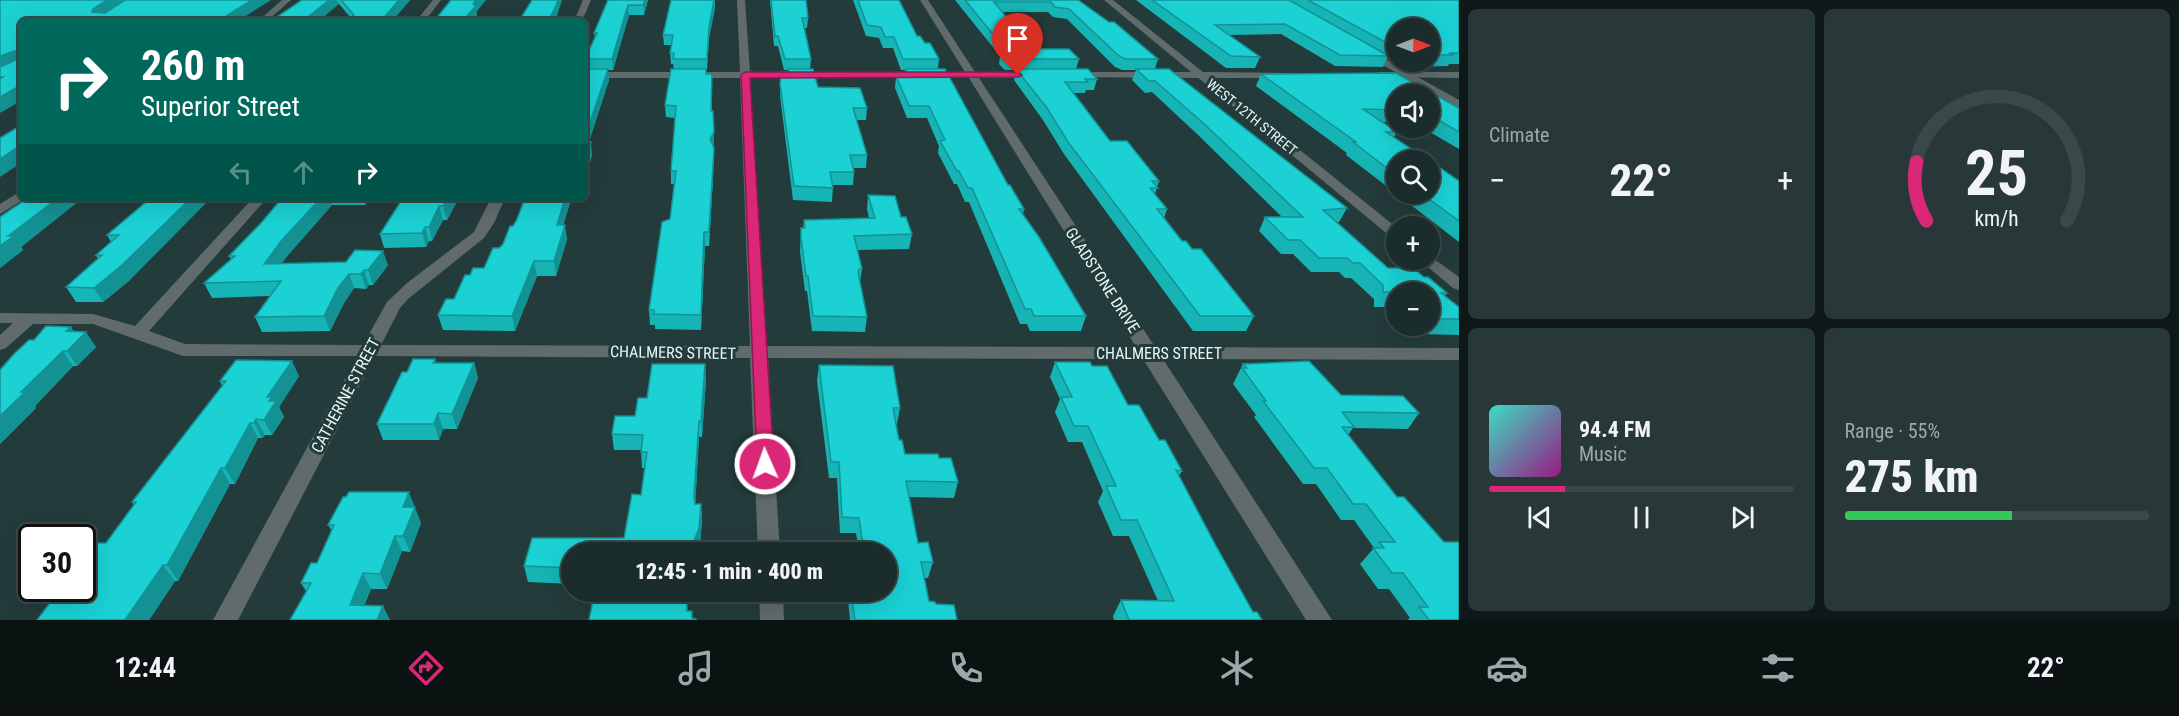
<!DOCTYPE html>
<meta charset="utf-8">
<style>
body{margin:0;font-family:"Roboto Condensed",sans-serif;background:#283838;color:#f1f3f6;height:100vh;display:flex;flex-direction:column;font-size:22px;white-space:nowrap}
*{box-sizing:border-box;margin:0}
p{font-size:20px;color:#a0a7a9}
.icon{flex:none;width:33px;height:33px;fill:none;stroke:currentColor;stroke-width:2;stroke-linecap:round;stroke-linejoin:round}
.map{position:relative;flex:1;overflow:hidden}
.side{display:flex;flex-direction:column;gap:9px;padding:9px;background:#0f1818;width:720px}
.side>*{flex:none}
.hud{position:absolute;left:18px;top:18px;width:570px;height:183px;border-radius:9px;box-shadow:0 6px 24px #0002,0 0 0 2px #394848;background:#00695c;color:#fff;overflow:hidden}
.needle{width:39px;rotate:90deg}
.controls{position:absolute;left:1386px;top:18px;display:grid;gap:12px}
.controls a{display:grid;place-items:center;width:54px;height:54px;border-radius:50%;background:#1b2c2c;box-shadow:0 6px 24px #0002,0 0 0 2px #394848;font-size:30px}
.speed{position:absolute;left:18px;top:524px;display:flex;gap:12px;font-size:30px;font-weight:700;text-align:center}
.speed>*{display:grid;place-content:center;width:78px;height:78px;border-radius:50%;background:#1b2c2c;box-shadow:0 6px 24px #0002,0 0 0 2px #394848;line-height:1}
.speed .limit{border:3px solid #111;border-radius:9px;background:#fff;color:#111}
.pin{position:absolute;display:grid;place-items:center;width:51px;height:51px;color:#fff;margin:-62px -26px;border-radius:50% 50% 50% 0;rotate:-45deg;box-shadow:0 0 6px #0007}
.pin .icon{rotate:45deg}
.me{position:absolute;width:66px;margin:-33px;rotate:358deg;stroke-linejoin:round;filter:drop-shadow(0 0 4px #0008)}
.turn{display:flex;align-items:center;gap:21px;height:126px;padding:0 24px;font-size:27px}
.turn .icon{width:78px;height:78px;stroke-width:2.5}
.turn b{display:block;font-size:42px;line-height:51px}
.lanes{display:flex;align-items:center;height:57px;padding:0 24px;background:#0003;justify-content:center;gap:30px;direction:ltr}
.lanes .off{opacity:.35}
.big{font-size:45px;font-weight:800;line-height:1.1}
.side .tile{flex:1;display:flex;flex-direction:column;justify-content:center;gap:9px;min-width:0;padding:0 21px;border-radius:9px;background:#283838}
.side .dial{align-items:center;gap:0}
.dial svg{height:156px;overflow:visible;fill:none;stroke:#394848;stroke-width:7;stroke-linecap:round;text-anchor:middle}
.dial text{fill:#f1f3f6;stroke:none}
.song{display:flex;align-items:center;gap:18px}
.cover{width:72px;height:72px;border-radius:9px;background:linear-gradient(135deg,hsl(170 70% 55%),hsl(310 70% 35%))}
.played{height:6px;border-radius:3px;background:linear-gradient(90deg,#db2777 25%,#394848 25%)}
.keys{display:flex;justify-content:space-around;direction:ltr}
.heat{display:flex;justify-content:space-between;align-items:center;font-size:33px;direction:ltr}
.charge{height:9px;border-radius:4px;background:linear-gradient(90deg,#34c759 55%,#394848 0)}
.side .tiles{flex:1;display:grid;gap:9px;grid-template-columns:repeat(2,1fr)}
.trip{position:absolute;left:561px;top:542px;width:336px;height:60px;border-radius:30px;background:#1b2c2c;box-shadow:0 6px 24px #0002,0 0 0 2px #394848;font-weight:800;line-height:60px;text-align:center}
.tab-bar{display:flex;height:96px;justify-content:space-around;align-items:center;background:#0b1212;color:#a0a7a9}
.tab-bar .icon{width:42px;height:42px}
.tab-bar .selected{color:#db2777}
.tab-bar b{font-size:27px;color:#f1f3f6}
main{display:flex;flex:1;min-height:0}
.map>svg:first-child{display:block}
</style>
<main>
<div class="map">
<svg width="1459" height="620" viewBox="0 0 1459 620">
<rect width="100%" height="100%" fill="#243b3b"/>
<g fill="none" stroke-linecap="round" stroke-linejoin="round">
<g fill="#616b6b" fill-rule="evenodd">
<path d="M282,0H291L267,21H258Z"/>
<path d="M433,0H441L425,21H416Z"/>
<path d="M583,0H591L582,21H574Z"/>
<path d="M737,0H745L750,72H965L920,0H928L975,72L1042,73L1043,75L1038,78H979L1155,347L1459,348V360L1163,359L1332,620H1306L1143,359L768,358L780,552H758L750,358L375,356L238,620H213L357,356H183L93,324H33L6,348L0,350V335L13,323H0V313L93,314L135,326L253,198H267L149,331L185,344L363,345L387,302L407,283L474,232L491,198H505L494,223L484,238L408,299L400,308L381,345L750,346L740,78H585V72H740ZM750,78H969L1136,347L767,346Z"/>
<path d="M1363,50H1369L1459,100V108L1363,54Z"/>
<path d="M1072,72H1201L1206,75L1201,78L1068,77L1067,75Z"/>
<path d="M21,191V198H26L0,214V204Z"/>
<path d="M759,591H783L784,620H760Z"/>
</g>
<g fill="#616b6b" fill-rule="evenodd">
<path d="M1104,0H1113L1203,72L1285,73L1286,75L1281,78H1210L1396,227V238L1391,237Z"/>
<path d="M1379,72H1459V78L1375,77L1374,75Z"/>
<path d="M1430,256L1459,277V290L1453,288L1423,263L1421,260H1430Z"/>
</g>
</g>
<g fill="#17b4b6" fill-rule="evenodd">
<path d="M302,0H410L392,21H347L351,18L339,4Z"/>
<path d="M608,0H648L644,15H629L613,70H608L609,80L589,142L592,155L585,181V57L595,38L594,33Z"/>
<path d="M715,0V8L709,38L707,70H706V74H712V111L714,145L713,147L714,160L709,246H705L701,330L655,329V325H650L649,310L670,219L674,184H671V171L675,118L666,117L665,105L674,69L673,64H671L670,53L672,45H664L663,35Z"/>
<path d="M770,0H806L808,18L807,28H805L811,59L810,69L818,87L867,108L866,120H857L867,155L866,168H853L854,172L853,185H833L832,202L793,200L780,96L781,72H788V70H784L778,46H774Z"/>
<path d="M853,0H899L917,36L925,43L939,59L938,69L1008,185L1024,209L1023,214L1086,316L1081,331H1030L1027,324H1020L969,202H965L957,184H954L938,153L939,146L927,118H907L895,88L896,76H905V70H901L893,48H883L879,38L866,36Z"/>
<path d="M955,0H1078L1158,59L1155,69L1347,208L1339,222H1336L1388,268L1424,277L1447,293L1445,296L1459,319V335L1422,334L1418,330H1412L1408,326H1430V292H1396V315L1389,307H1374V299L1351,278H1345L1339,272H1311L1293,254H1281L1259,231L1265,217H1282L1196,133L1152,92L1145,93L1132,80L1136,70H1122L1115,67L1067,19L1053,17L1048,12H1002L1026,41L1039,49L1079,59L1076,69L1097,79L1094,90H1086L1085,93H1074L1110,141L1159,181L1155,194L1167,209L1164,218L1182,241L1254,316L1246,331H1193L1064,154L1043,120L1014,80L1016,70H1005L999,64L1000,56Z"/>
<path d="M1136,0H1459V64H1449L1448,66L1405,67L1388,57L1383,67L1335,66L1281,34L1229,35L1260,57L1255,68H1226ZM1396,28H1430V62H1396Z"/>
<path d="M1396,73L1459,108V149L1423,128H1430V94H1396V122H1382L1397,132L1394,137L1428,160H1396V194H1430V161L1459,181V242L1346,155L1347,153L1256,86L1261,74Z"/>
<path d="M868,195L901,217L912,234L909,249L858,250L862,269L860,282L867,317L865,332L812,331L807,291H805L800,252L801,228H803L804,220L869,218L867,209Z"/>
<path d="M28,198H91L88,201L80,200L21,247L23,250L0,268V217Z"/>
<path d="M282,198H370L365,205H332L288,255L281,264L388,265L373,285H369L366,289L354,288L344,303L330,331L262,332L255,317L270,296L212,298L204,283L231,259L229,256L262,222Z"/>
<path d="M403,198H459L447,220H443L432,241H429L426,247L384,248L380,234Z"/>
<path d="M525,198H577L576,203H570L563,225L567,239L556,276H537L515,331L443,330L438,315L454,299L470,275L484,268L503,244L517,219Z"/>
<path d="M145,203L130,280L103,302H76L66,287L98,259L96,255L111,242L107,235Z"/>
<path d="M74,332L96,347L77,366H73L35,406L36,408L0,444L34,340Z"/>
<path d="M435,359L436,363H474L478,378L457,429H443L439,440H383L377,424L407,372Z"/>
<path d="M1055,362L1092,366L1159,440L1182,471L1179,476L1215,544L1253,612L1262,620H1114L1113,616L1121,600L1158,601L1129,536H1113L1098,502L1103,491L1082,442H1068L1055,412L1060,399L1050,377Z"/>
<path d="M652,364H705L706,380L702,437H699L695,504H701L702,520L700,544L697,552H572V584L528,582L524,566L532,538H624L632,494L641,495L645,468H642L641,450H614L612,434L615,416H635L638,398H647Z"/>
<path d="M1243,364L1341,395L1419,413L1408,429L1353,428L1348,435L1459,620H1407L1410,618L1389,589H1378L1360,564L1374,548L1354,520H1341L1316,484H1303L1254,417L1256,415L1233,384Z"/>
<path d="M819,365L900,408L897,424H896L899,440L905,454L939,458L958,482L954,498L909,497L918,543L933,562L928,578H924L929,601L936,604L957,620H850L847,591H886V552H859L856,533H840L837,478H829L817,381Z"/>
<path d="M299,376L279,407L284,417L272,435H265L262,438H258L235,484H230L178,581H175L149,620H37L106,543L134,505L132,502L222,386L220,381Z"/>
<path d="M414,507L421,523L410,552L402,551L387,589H371L364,606L306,591L301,583L317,563L332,531L328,525Z"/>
</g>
<g fill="#139294">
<path d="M107,0H126L98,19L92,12L93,9Z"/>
<path d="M252,0H271L238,21H218Z"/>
<path d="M329,0H337L339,4L319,21H303Z"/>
<path d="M399,0H410L392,21H381Z"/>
<path d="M476,0H486L477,11V16L473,21H462Z"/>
<path d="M558,0H562L557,16L555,21H548Z"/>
<path d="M645,0H648L644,15L643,5Z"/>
<path d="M715,0V8L709,38L707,70L709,27Z"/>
<path d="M628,5L629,15L613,70L612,59Z"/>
<path d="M17,50L21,57L0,70V56Z"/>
<path d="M608,69L609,80L585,154V137Z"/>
<path d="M21,85V101L0,113V97Z"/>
<path d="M714,132V145L711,152L710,139Z"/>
<path d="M591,142L592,155L585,181V162Z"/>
<path d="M21,145V163L0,177V159Z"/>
<path d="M714,148V160L709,246V232Z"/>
<path d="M58,198H79L80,200L21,247L23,250L0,268V246L8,236Z"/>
<path d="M191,198H211L130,280L103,302L94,288Z"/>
<path d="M321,198H329L332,205L288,255L270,279L264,264L282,240Z"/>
<path d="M363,198H370L365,205Z"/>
<path d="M448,198H459L447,220L443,206Z"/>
<path d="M565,198H569L570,203L559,239L557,225Z"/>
<path d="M439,206L443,220L432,241L429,227Z"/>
<path d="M565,225L567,239L556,276L554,261Z"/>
<path d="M425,227L429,241L426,247L422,233Z"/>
<path d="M704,232L705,246L701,330V315Z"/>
<path d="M383,251L388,265L373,285L368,270Z"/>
<path d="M534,261L537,276L515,331L512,316Z"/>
<path d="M364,270L369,285L366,289L361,274Z"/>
<path d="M349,274L354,288L344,303L330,331L324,316L338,288Z"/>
<path d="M71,327L79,339L86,332L96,347L77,366L67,351L66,331Z"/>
<path d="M63,351L73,366L35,406L36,408L0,444V416L21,392Z"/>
<path d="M292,361L299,376L279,407L284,417L272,435L264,420L267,397Z"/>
<path d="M474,363L478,378L457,429L452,414Z"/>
<path d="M705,364L706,380L702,437L701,421Z"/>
<path d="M438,413L443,429L439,440L434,424Z"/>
<path d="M256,419L265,435L262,438L254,423Z"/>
<path d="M699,421V437L695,512L694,496Z"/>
<path d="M250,423L258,438L235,484L225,468Z"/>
<path d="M221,468L230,484L178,581L167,565Z"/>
<path d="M409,492L421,523L410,552L403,536V507Z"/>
<path d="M701,504L702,520L700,544L697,552H690Z"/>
<path d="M395,536L402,551L387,589L380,574Z"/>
<path d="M163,565L175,581L149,620H125Z"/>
<path d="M363,573L371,589L358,620L350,605Z"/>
<path d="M383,606L390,620H377Z"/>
</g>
<g fill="#1bd1d4" stroke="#139294" stroke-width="1.5">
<path d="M0,0H107L93,9L92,12L105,13L125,0H252L218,21H21V85L0,97V79L3,77H0V67L16,60L17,50L0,56Z"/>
<path d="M302,0H329L303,21H271Z"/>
<path d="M341,0H399L381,21H347L354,15Z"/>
<path d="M451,0H476L473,4L476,6L462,21H434Z"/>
<path d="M532,0H558L556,6L548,21H519Z"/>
<path d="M608,0H645L643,5H628L612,59H585L597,33H594Z"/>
<path d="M671,0H714L709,27L707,59H673L674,53H670L673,35H663Z"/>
<path d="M771,0H806L808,18H802L811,59H785L778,36H775Z"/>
<path d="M858,0H899L917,36H920L925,43H930L939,59H903L894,37H885L881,27L867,25Z"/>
<path d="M965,0H1078L1109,22H1114L1158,59H1125L1119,56L1069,9L1055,7L1051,2H994L1026,41H1032L1039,49H1069L1079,59H1007L1002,53H1004L1001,49H1005Z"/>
<path d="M1152,0H1289L1389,56L1340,55L1285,24L1215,25L1260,57L1231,56Z"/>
<path d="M1308,0H1458L1459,1V53H1449L1454,55H1430V28H1396V48Z"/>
<path d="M585,69H608L585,137Z"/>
<path d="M671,69H706V74H712L711,111H713L714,132L710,139L714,148L709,232H704L701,315L654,314V310H649L662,222L670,219L676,171H671L676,106L665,105Z"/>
<path d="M788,69H813L818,87L860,88L867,108H853L867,155H850L854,172H830L833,188L794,186L780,84L781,72H789Z"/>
<path d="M906,69H945L1008,185H1010L1024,209H1019L1039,237L1086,316H1034L1031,309H1025L972,188H968L959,171H957L940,141L945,140L929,106H909L896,76H907Z"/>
<path d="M1016,69H1088L1097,79H1085L1088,82H1065L1110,141H1127L1159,181H1152L1158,188H1150L1167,209H1157L1182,241H1186L1192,249H1201L1254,316H1200L1068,142L1047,108Z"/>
<path d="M1136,69H1169L1347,208L1323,210L1388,268H1413L1424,277H1428L1447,293H1441L1459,307V319H1433L1430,316V292H1383V285L1360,263H1353L1347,258H1319L1300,240H1288L1265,217H1303L1201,121L1155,81H1149Z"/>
<path d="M1396,73L1459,108V132L1430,115V94H1396V110L1363,109L1397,132H1386L1428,160H1396V175L1353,142H1356L1261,74Z"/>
<path d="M21,125V145L0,159V138Z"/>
<path d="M585,142H591L585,162Z"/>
<path d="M1430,161L1459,181V221L1422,194H1430Z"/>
<path d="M868,195L895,196L901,217H906L912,234L854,236L862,269H859L858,272L867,317L813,316L808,276H806L801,238V228H805L804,220L875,218Z"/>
<path d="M28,198H58L8,236H14L0,246V217Z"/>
<path d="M155,198H191L122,265L94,288L66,287L102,255H96L119,235H107L145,203Z"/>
<path d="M282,198H321L282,240L264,264L346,262L355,250L383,251L368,270H364L361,274H349L338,288L324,316L255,317L281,281L204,283L235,256H229L262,222Z"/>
<path d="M403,198H448L443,206H439L429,227H425L422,233L380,234Z"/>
<path d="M525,198H565L557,225H565L554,261H534L512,316L438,315L446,299H454L465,275H470L473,268H484L493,248H499L503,244L510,226H513L517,219Z"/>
<path d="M46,326L71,327L66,331L86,332L67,351H63L21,392H25L0,416V370L14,354L29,340H34Z"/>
<path d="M413,359H435L433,363H474L452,414L438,413L434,424H377L402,372H407Z"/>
<path d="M236,360L292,361L267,397H272L269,401H276L264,420L256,419L254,423H250L225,468H221L167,565H163L125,620H37L61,588H82V546L85,543H106L136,502H132L226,381H220Z"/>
<path d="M1309,361L1341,395L1403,396L1419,413L1342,412L1354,427H1342L1397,497H1404L1444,542H1459V620H1429L1419,607H1428L1403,573H1392L1373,548H1384L1379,542H1395L1366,504H1353L1327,468H1314L1263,401H1266L1242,368H1247L1243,364Z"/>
<path d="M1055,362H1090L1092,366H1107L1128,405H1139L1159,440H1165L1182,471L1176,470L1215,544L1253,612H1257L1262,620H1129L1121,600L1174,601L1137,520H1121L1106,486H1116L1088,426H1074L1061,397H1072Z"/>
<path d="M652,364H705L701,421H699L694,496L695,504H701L699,528L690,552H572V568L524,566L532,538H624L632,494L641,495L647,452H641L643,435L612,434L615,416H635L638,398H647Z"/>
<path d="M819,365L893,366L900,408H893L899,440H902L905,454H938L939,458H951L958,482L906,481L918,543L928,542L933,562H921L929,601L935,602L936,604L954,605L957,620H855L851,591H886V552H864L859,518L842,517L839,462H831Z"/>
<path d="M349,492H409L403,507H415L403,536H395L380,574L363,573L350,605L383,606L377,620H290L311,583H301L311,563H317L334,525H328L343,497H346Z"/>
<path d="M593,600L687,602V611H692V618L696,619V620H589Z"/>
</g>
<path fill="#db2777" stroke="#8e194d" stroke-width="1.5" d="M745,72H1018L1022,75L1018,77L750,78L774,464L771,468L765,470L759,468L757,464L741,75Z"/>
<g text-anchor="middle" stroke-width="6" stroke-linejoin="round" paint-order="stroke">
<g font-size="14" fill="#e9f7f7" stroke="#243b3b">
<text transform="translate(1252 117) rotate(39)" y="5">WEST 12TH STREET</text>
</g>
<g font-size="16" fill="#e9f7f7" stroke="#243b3b">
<text transform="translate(1103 280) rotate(57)" y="6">GLADSTONE DRIVE</text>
<text transform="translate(673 352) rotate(1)" y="6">CHALMERS STREET</text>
<text x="1159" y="359">CHALMERS STREET</text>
<text transform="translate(345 395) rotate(-62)" y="6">CATHERINE STREET</text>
</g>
</g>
</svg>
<div class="controls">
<a><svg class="needle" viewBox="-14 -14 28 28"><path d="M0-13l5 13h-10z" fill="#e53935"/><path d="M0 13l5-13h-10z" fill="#a0a7a9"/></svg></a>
<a><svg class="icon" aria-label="sound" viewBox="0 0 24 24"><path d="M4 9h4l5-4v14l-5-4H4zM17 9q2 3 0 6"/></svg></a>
<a><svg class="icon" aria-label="search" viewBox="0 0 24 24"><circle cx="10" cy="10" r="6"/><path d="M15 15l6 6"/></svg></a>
<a>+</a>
<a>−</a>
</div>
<div class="speed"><div class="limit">30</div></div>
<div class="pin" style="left:1018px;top:75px;background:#d93025"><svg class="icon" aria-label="arrive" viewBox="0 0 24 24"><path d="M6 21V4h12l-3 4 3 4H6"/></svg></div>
<svg class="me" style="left:765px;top:464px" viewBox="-20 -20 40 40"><circle r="17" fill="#db2777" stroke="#fff" stroke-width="3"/><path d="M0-11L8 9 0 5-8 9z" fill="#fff"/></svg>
<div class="trip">12:45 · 1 min · 400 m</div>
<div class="hud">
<div class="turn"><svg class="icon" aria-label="right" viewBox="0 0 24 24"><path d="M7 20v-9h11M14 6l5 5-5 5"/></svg><div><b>260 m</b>Superior Street</div></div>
<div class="lanes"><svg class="icon off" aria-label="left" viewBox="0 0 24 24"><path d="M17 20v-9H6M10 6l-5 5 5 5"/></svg><svg class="icon off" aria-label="ahead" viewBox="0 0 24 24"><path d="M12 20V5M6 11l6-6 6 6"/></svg><svg class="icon" aria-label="right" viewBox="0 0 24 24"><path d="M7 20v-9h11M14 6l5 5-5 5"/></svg></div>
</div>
</div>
<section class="side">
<div class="tiles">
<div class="tile"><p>Climate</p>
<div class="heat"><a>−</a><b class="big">22°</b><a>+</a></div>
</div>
<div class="tile dial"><svg viewBox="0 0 100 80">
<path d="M14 69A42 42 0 1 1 86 69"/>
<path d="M14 69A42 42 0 0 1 9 39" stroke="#db2777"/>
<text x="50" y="56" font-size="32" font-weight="700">25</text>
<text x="50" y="72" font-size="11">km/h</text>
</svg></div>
<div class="tile">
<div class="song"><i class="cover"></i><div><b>94.4 FM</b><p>Music</p></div></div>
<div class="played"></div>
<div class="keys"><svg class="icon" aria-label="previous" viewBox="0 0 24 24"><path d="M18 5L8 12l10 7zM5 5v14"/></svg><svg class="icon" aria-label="pause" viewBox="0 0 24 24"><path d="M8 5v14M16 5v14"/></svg><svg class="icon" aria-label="next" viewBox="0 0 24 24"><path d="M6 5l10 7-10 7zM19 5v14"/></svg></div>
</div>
<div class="tile"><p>Range · 55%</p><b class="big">275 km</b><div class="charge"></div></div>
</div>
</section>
</main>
<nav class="tab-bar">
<b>12:44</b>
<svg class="icon selected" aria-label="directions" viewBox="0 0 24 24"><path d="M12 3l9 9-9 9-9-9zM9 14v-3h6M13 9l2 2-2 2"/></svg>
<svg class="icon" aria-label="music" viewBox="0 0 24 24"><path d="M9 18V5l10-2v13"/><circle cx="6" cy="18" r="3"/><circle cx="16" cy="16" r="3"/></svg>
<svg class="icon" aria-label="phone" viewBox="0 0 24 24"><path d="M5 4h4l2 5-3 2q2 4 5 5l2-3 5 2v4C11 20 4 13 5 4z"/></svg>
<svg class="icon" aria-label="climate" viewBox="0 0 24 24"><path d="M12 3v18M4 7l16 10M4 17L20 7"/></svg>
<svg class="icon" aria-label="car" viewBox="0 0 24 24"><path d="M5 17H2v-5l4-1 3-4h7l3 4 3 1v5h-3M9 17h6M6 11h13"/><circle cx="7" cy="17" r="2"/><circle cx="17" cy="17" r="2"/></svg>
<svg class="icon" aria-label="filters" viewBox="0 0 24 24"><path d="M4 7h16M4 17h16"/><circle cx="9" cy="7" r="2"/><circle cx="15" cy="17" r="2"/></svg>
<b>22°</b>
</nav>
